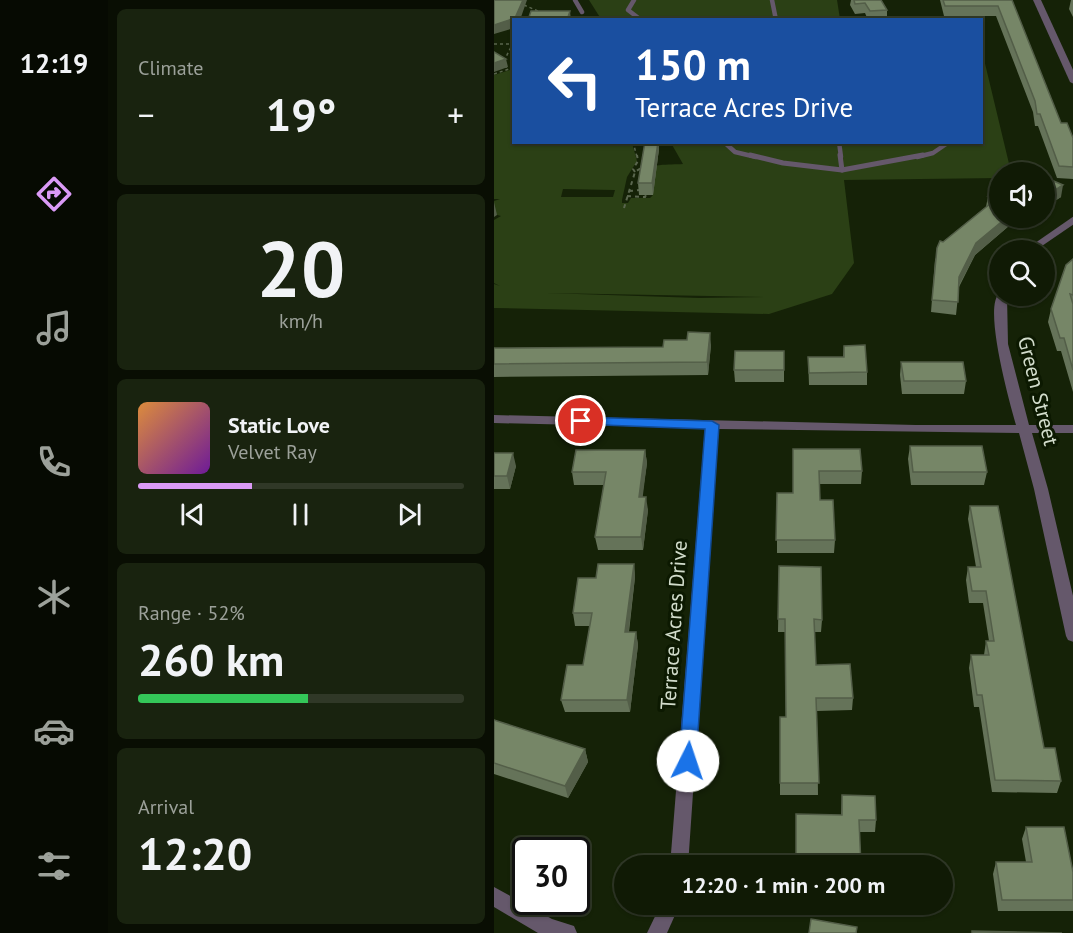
<!DOCTYPE html>
<meta charset="utf-8">
<style>
body{margin:0;font-family:"PT Sans",sans-serif;background:#19230f;color:#f1f3f6;height:100vh;display:flex;flex-direction:column;font-size:22px;white-space:nowrap}
*{box-sizing:border-box;margin:0}
p{font-size:20px;color:#9ca19a}
.icon{flex:none;width:33px;height:33px;fill:none;stroke:currentColor;stroke-width:2;stroke-linecap:round;stroke-linejoin:round}
.map{position:relative;flex:1;overflow:hidden}
.side{display:flex;flex-direction:column;gap:9px;padding:9px;background:#090e03;width:386px}
.side>*{flex:none}
.top-card{position:absolute;left:18px;top:18px;width:471px;height:126px;border-radius:0px;box-shadow:0 2px 4px #0004,0 0 0 2px #303827;background:#1a4fa0;color:#fff;overflow:hidden}
.controls{position:absolute;left:495px;top:162px;display:grid;gap:12px}
.controls a{display:grid;place-items:center;width:66px;height:66px;border-radius:50%;background:#101a05;box-shadow:0 2px 4px #0004,0 0 0 2px #303827;font-size:30px}
.speed{position:absolute;left:18px;top:837px;display:flex;gap:12px;font-size:30px;font-weight:700;text-align:center}
.speed>*{display:grid;place-content:center;width:78px;height:78px;border-radius:50%;background:#101a05;box-shadow:0 2px 4px #0004,0 0 0 2px #303827;line-height:1}
.speed .limit{border:3px solid #111;border-radius:9px;background:#fff;color:#111}
.pin{position:absolute;display:grid;place-items:center;width:51px;height:51px;color:#fff;margin:-26px;border:3px solid #fff;border-radius:50%;box-shadow:0 2px 6px #0007}
.me{position:absolute;width:66px;margin:-33px;rotate:4deg;stroke-linejoin:round;filter:drop-shadow(0 0 4px #0008)}
.turn{display:flex;align-items:center;gap:21px;height:126px;padding:0 24px;font-size:27px}
.turn .icon{width:78px;height:78px;stroke-width:2.5}
.turn b{display:block;font-size:42px;line-height:51px}
.big{font-size:45px;font-weight:700;line-height:1.1}
.side .card{flex:1;display:flex;flex-direction:column;justify-content:center;gap:9px;min-width:0;padding:0 21px;border-radius:9px;background:#19230f}
.side .dial{align-items:center;gap:0}
.dial b{font-size:78px;line-height:1}
.song{display:flex;align-items:center;gap:18px}
.cover{width:72px;height:72px;border-radius:9px;background:linear-gradient(135deg,hsl(30 70% 55%),hsl(280 70% 35%))}
.played{height:6px;border-radius:3px;background:linear-gradient(90deg,#da9af6 35%,#303827 35%)}
.keys{display:flex;justify-content:space-around;direction:ltr}
.heat{display:flex;justify-content:space-between;align-items:center;font-size:33px;direction:ltr}
.charge{height:9px;border-radius:4px;background:linear-gradient(90deg,#34c759 52%,#303827 0)}
.trip{position:absolute;left:120px;top:855px;width:339px;height:60px;border-radius:30px;background:#101a05;box-shadow:0 2px 4px #0004,0 0 0 2px #303827;font-weight:700;line-height:60px;text-align:center}
main{display:flex;flex:1;min-height:0}
.menu{display:flex;flex-direction:column;width:108px;justify-content:space-around;align-items:center;background:#060a02;color:#9ca19a}
.menu .icon{width:42px;height:42px}
.menu .active{color:#da9af6}
.menu b{font-size:27px;color:#f1f3f6}
.map>svg:first-child{display:block}
</style>
<main>
<nav class="menu">
<b>12:19</b>
<svg class="icon active" aria-label="directions" viewBox="0 0 24 24"><path d="M12 3l9 9-9 9-9-9zM9 14v-3h6M13 9l2 2-2 2"/></svg>
<svg class="icon" aria-label="music" viewBox="0 0 24 24"><path d="M9 18V5l10-2v13"/><circle cx="6" cy="18" r="3"/><circle cx="16" cy="16" r="3"/></svg>
<svg class="icon" aria-label="phone" viewBox="0 0 24 24"><path d="M5 4h4l2 5-3 2q2 4 5 5l2-3 5 2v4C11 20 4 13 5 4z"/></svg>
<svg class="icon" aria-label="climate" viewBox="0 0 24 24"><path d="M12 3v18M4 7l16 10M4 17L20 7"/></svg>
<svg class="icon" aria-label="car" viewBox="0 0 24 24"><path d="M5 17H2v-5l4-1 3-4h7l3 4 3 1v5h-3M9 17h6M6 11h13"/><circle cx="7" cy="17" r="2"/><circle cx="17" cy="17" r="2"/></svg>
<svg class="icon" aria-label="filters" viewBox="0 0 24 24"><path d="M4 7h16M4 17h16"/><circle cx="9" cy="7" r="2"/><circle cx="15" cy="17" r="2"/></svg>
</nav>
<section class="side">
<div class="card"><p>Climate</p>
<div class="heat"><a>−</a><b class="big">19°</b><a>+</a></div>
</div>
<div class="card dial"><b>20</b><p>km/h</p></div>
<div class="card">
<div class="song"><i class="cover"></i><div><b>Static Love</b><p>Velvet Ray</p></div></div>
<div class="played"></div>
<div class="keys"><svg class="icon" aria-label="previous" viewBox="0 0 24 24"><path d="M18 5L8 12l10 7zM5 5v14"/></svg><svg class="icon" aria-label="pause" viewBox="0 0 24 24"><path d="M8 5v14M16 5v14"/></svg><svg class="icon" aria-label="next" viewBox="0 0 24 24"><path d="M6 5l10 7-10 7zM19 5v14"/></svg></div>
</div>
<div class="card"><p>Range · 52%</p><b class="big">260 km</b><div class="charge"></div></div>
<div class="card"><p>Arrival</p><b class="big">12:20</b></div>
</section>
<div class="map">
<svg width="580" height="933" viewBox="0 0 580 933">
<rect width="100%" height="100%" fill="#152207"/>
<g fill="#2b4015" fill-rule="evenodd">
<path d="M95,0H343L346,19H107Z"/>
<path d="M488,51L517,172H506L505,178L350,180L360,263L338,294L275,314L0,308V284L6,286L0,283V220L7,216L0,214V201L6,199H0V75L19,69L20,142L138,143L143,161L133,177L128,200V203H134L137,198H156L159,195L145,173C155,163 175,165 189,164L177,143L488,142ZM69,189L120,190H121L119,197H67ZM53,293H54L273,297L205,298Z"/>
</g>
<g fill="none" stroke-linecap="round" stroke-linejoin="round">
<g stroke="#5a664e" stroke-width="1.5" stroke-dasharray="3 3" stroke-linecap="butt">
<path d="M30,5L46,12"/>
<path d="M0,44H19"/>
<path d="M10,61L20,41"/>
<path d="M10,67H20"/>
<path d="M0,74L15,69"/>
<path d="M139,142L143,157"/>
</g>
<g stroke="#5a664e" stroke-width="2" stroke-dasharray="4 4" stroke-linecap="butt">
<path d="M141,172L139,169L144,161L143,155"/>
<path d="M135,191L146,190"/>
<path d="M133,196L151,197L152,195"/>
<path d="M130,208L141,172L147,168"/>
</g>
<g stroke="#65586b" stroke-width="4.5">
<path d="M81,0L88,12"/>
<path d="M140,0L134,10L147,20"/>
<path d="M278,0L282,20"/>
<path d="M230,142L241,152L262,157"/>
<path d="M345,142L347,157"/>
<path d="M423,157L439,153L455,142"/>
</g>
<g stroke="#65586b" stroke-width="5">
<path d="M256,155L289,163L348,170L429,155"/>
<path d="M346,155L348,170"/>
</g>
<g fill="#65586b" fill-rule="evenodd">
<path d="M539,0H547L580,72V84L576,82Z"/>
<path d="M580,216V224L542,250H531Z"/>
<path d="M506,293V296H513L514,344L535,425H580V433H538L554,489L580,600V642L574,640L572,636L540,489L525,433L224,429L194,866H176L211,428L0,423V415L422,425H522C516,404 488,304 506,293Z"/>
<path d="M0,887L58,919L80,926L83,933H44L0,907Z"/>
<path d="M167,904H186L173,933H153Z"/>
</g>
</g>
<g fill="#657359">
<path d="M357,0H387L393,10V20H374L371,13L361,14L356,5Z"/>
<path d="M446,0H518L567,123L579,138V179L563,178L544,126H541L539,112L502,16H450Z"/>
<path d="M577,0H579V17L575,9Z"/>
<path d="M151,142H165V149L159,195H145L144,183Z"/>
<path d="M550,177L567,197L553,206L550,205Z"/>
<path d="M506,188V218H529L518,226L516,225L481,255L465,287L462,315L437,312L441,260L449,242L492,207L494,196Z"/>
<path d="M579,259V392L567,351H563L554,322L557,309Z"/>
<path d="M217,345L214,375L0,377V348L169,347Z"/>
<path d="M350,346L373,372V385H315L314,357H349Z"/>
<path d="M290,351V382H241L240,370Z"/>
<path d="M407,362L472,381L470,394H408L406,375Z"/>
<path d="M416,446L493,472L490,485H417L414,459Z"/>
<path d="M299,449L368,471L367,484H326V500L341,540L340,553H283V493H299Z"/>
<path d="M151,450L153,463L148,497L154,510L149,550H104L101,537L110,485H80L78,472Z"/>
<path d="M0,453L22,466L16,489H0Z"/>
<path d="M476,506L550,748L567,781L563,793L498,792L485,707H480L475,668L477,655H490L492,641H495L489,603H475L472,580L474,567H482L474,519Z"/>
<path d="M140,564L141,577L135,632H142L144,645L136,712H71L67,700L89,665L96,626H81L79,613L102,578Z"/>
<path d="M285,566L328,620L327,632H320L322,665L359,698L358,710L323,711L324,795H286V717H292L291,632H284Z"/>
<path d="M0,720L91,749L94,762L74,798L0,774Z"/>
<path d="M348,795L382,820L381,832H365L347,815Z"/>
<path d="M532,827L579,872V911H504L499,874L502,862H532L528,839Z"/>
</g>
<g fill="#535e48">
<path d="M29,0H33L26,20H20V28L0,34V25Z"/>
<path d="M76,11L77,20H73Z"/>
<path d="M12,59L14,67L0,72V63Z"/>
<path d="M164,142H165V149L159,195L158,183Z"/>
<path d="M569,185L567,197L553,206L555,194Z"/>
<path d="M0,202L3,215L0,217Z"/>
<path d="M512,218H517L516,225L481,255L463,289L465,277L482,243Z"/>
<path d="M520,218H529L518,226Z"/>
<path d="M216,333L217,345L214,375L213,362Z"/>
<path d="M151,450L153,463L147,510L145,497Z"/>
<path d="M19,453L22,466L16,489L13,476Z"/>
<path d="M152,497L154,510L149,550L147,537Z"/>
<path d="M140,564L141,577L133,645L131,632Z"/>
<path d="M142,632L144,645L136,712L133,700Z"/>
<path d="M91,749L94,762L74,798L71,786Z"/>
</g>
<g fill="#768667" stroke="#535e48" stroke-width="1.5">
<path d="M0,0H29L21,18L0,25Z"/>
<path d="M360,0H387L393,10L376,11L371,3L361,4Z"/>
<path d="M449,0H518L567,123H573L579,138V167L565,166L546,114H543L541,101L504,6H451Z"/>
<path d="M37,11H76L73,20H34Z"/>
<path d="M0,52L12,59L0,63Z"/>
<path d="M151,142H164L158,183H144Z"/>
<path d="M550,177L569,185L555,194L550,192Z"/>
<path d="M506,188V218H512L482,243L465,277L464,302L438,300L443,248L446,241L449,242L502,199L494,196Z"/>
<path d="M579,259V295L576,294L579,304V370L570,338H566L557,309L572,265Z"/>
<path d="M194,332L216,333L213,362L0,364V348L169,347L170,340H193Z"/>
<path d="M371,345L373,372L315,373L314,357H350V346Z"/>
<path d="M241,351H290V370H240Z"/>
<path d="M407,362H469L472,381H410Z"/>
<path d="M416,446H488L493,472H419Z"/>
<path d="M299,449H366L368,471H325L326,500H339L341,540H282L283,493H299Z"/>
<path d="M82,450H151L145,497H152L147,537H101L112,472H78Z"/>
<path d="M0,453H19L13,476H0Z"/>
<path d="M476,506H504L550,748H561L567,781L501,780L488,695H483L477,655H495L492,641H500L492,591H478L474,567H487Z"/>
<path d="M104,564H140L131,632H142L133,700H67L73,665H89L98,613H79L84,578H102Z"/>
<path d="M285,566L327,567L328,620L320,619L322,665L356,664L359,698H322L325,783H286V717H292L291,619H284Z"/>
<path d="M0,720L91,749L71,786L0,763Z"/>
<path d="M348,795L381,796L382,820H365L367,866H302V814L348,815Z"/>
<path d="M532,827H570L579,872V900H508L502,862H538Z"/>
<path d="M317,919L363,927L362,933H315Z"/>
<path d="M478,931L568,933H478Z"/>
</g>
<path fill="#1a73e8" stroke="#114b97" stroke-width="1.5" d="M87,417L218,421L225,425L202,761L200,767L194,769L187,767L185,761L211,429L83,424L81,421L83,418Z"/>
<g text-anchor="middle" stroke-width="6" stroke-linejoin="round" paint-order="stroke">
<g font-size="21" fill="#d2dccb" stroke="#0c1901">
<text transform="translate(544 391) rotate(76)" y="7">Green Street</text>
<text transform="translate(180 625) rotate(-86)" y="7">Terrace Acres Drive</text>
</g>
</g>
</svg>
<div class="controls">
<a><svg class="icon" aria-label="sound" viewBox="0 0 24 24"><path d="M4 9h4l5-4v14l-5-4H4zM17 9q2 3 0 6"/></svg></a>
<a><svg class="icon" aria-label="search" viewBox="0 0 24 24"><circle cx="10" cy="10" r="6"/><path d="M15 15l6 6"/></svg></a>
</div>
<div class="speed"><div class="limit">30</div></div>
<div class="pin" style="left:87px;top:421px;background:#d93025"><svg class="icon" aria-label="arrive" viewBox="0 0 24 24"><path d="M6 21V4h12l-3 4 3 4H6"/></svg></div>
<svg class="me" style="left:194px;top:761px" viewBox="-20 -20 40 40"><circle r="19" fill="#fff"/><path d="M0-13L10 11 0 6-10 11z" fill="#1a73e8"/></svg>
<div class="trip">12:20 · 1 min · 200 m</div>
<div class="top-card">
<div class="turn"><svg class="icon" aria-label="left" viewBox="0 0 24 24"><path d="M17 20v-9H6M10 6l-5 5 5 5"/></svg><div><b>150 m</b>Terrace Acres Drive</div></div>
</div>
</div>
</main>
